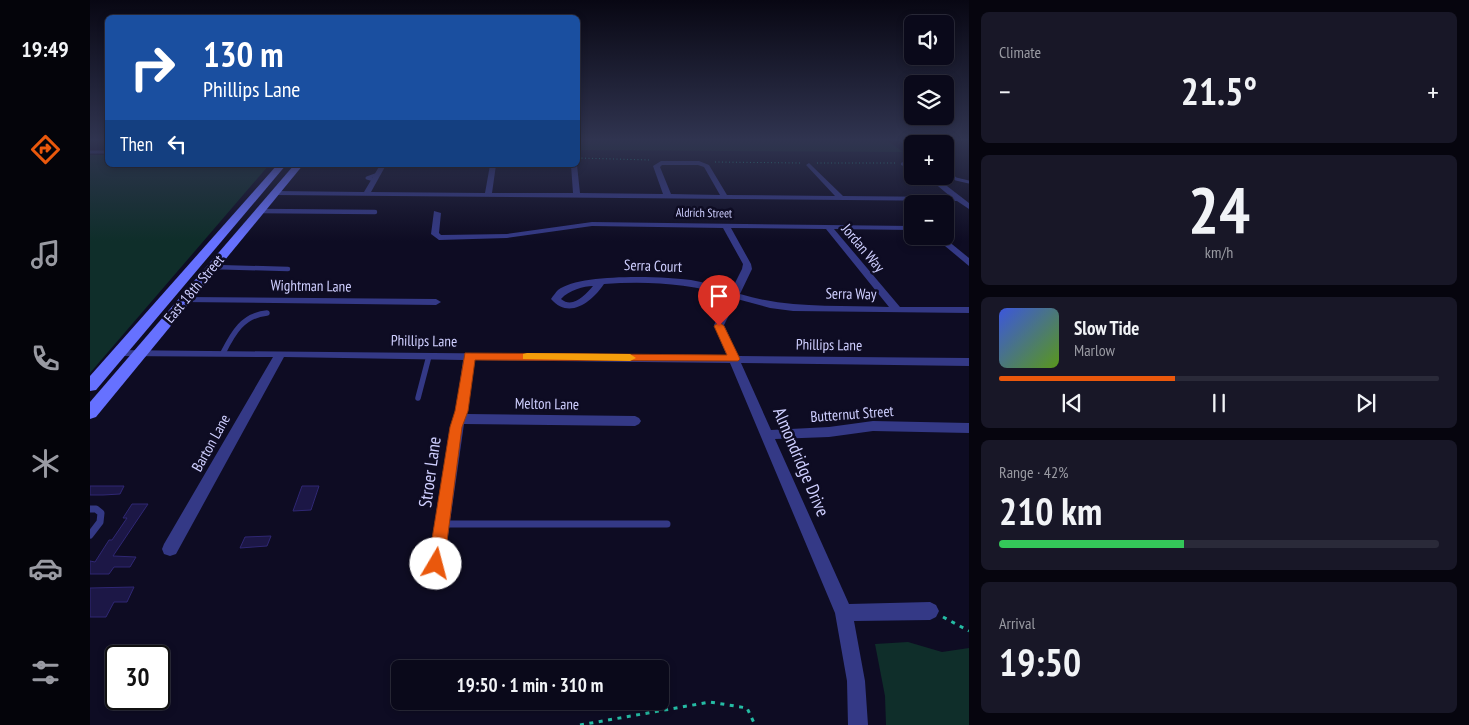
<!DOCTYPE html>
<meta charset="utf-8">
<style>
body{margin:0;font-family:"PT Sans Narrow",sans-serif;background:#181727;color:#f1f3f6;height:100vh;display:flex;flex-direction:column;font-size:19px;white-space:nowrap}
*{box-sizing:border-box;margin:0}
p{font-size:16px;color:#999aa2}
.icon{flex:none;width:28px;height:28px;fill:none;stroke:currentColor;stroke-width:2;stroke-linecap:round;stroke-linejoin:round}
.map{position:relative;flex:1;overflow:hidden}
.details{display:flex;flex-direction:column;gap:12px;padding:12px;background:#06050e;width:500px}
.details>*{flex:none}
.banner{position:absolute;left:15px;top:15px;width:475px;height:152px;border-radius:8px;box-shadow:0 2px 8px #0003,0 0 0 1px #2a2a39;background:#1a4fa0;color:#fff;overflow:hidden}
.buttons{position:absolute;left:814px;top:15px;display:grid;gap:10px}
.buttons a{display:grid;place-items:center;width:50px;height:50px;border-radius:8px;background:#0a091a;box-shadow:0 2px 8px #0003,0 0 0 1px #2a2a39;font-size:25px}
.speed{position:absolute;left:15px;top:645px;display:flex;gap:10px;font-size:25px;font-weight:700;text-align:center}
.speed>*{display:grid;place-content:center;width:65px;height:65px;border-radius:50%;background:#0a091a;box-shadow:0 2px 8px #0003,0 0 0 1px #2a2a39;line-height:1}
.speed .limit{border:2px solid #111;border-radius:8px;background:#fff;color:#111}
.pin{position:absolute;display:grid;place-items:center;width:42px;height:42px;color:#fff;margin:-51px -21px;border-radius:50% 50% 50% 0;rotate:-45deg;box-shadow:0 0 5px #0007}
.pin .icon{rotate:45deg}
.me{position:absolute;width:55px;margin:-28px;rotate:8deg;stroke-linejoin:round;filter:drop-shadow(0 0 4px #0008)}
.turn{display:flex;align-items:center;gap:18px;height:105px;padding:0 15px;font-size:22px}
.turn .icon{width:65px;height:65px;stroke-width:2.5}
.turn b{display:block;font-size:35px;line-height:42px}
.then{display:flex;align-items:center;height:48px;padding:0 15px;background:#0003;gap:10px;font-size:19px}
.big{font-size:38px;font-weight:600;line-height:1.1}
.details .widget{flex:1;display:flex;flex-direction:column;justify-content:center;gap:8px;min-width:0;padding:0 18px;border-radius:8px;background:#181727}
.details .dial{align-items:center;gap:0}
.dial b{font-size:65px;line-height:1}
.song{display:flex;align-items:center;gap:15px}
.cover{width:60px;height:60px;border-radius:8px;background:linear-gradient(135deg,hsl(230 70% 55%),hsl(90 70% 35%))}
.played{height:5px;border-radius:2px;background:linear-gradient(90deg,#ea580c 40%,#2a2a39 40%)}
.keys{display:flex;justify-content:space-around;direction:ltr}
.heat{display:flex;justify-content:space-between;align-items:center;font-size:28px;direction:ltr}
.charge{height:8px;border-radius:4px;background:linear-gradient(90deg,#34c759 42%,#2a2a39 0)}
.trip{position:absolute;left:301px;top:660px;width:278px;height:50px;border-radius:8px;background:#0a091a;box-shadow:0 2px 8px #0003,0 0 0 1px #2a2a39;font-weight:600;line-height:50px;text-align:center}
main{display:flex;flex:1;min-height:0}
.dock{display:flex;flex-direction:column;width:90px;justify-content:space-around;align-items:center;background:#04040a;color:#999aa2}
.dock .icon{width:35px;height:35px}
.dock .active{color:#ea580c}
.dock b{font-size:22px;color:#f1f3f6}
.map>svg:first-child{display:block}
</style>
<main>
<nav class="dock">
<b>19:49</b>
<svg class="icon active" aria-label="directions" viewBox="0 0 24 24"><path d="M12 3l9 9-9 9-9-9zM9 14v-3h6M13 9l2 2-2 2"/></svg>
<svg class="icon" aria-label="music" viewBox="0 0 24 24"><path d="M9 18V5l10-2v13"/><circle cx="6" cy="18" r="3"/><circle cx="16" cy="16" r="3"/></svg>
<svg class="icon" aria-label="phone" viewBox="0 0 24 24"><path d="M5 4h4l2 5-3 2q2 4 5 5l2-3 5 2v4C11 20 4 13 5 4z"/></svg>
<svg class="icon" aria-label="climate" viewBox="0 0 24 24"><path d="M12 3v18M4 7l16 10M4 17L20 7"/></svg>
<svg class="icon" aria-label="car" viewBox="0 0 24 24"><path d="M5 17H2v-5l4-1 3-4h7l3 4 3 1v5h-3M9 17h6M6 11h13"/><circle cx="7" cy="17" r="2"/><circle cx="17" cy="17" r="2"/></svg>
<svg class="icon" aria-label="filters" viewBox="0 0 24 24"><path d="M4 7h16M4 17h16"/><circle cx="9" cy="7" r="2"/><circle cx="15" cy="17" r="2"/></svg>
</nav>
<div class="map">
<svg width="879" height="725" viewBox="0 0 879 725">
<rect width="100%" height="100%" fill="#0e0c23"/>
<g fill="#0f2e2a">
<path d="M488,139H795L813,152L488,150Z"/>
<path d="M0,155H17L18,165H179L0,373Z"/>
<path d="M818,642L852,652L879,648V725H796L795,696L785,644Z"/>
</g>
<g fill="#1c1746" stroke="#2f2773">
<path d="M0,486H34L30,494L13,495H0Z"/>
<path d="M212,486H229L221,510L203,511Z"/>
<path d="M42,504H58L23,556L46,557L40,567H24L19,574H0V561L5,562L19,540H22L37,518H33Z"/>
<path d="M181,536L177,546L150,548L155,537Z"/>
<path d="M44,587L37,602H24L16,617H0V588Z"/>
</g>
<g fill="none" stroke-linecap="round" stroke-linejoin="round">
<g stroke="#25bca4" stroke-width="1" stroke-dasharray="1 2.5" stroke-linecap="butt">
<path d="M488,158L560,160"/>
<path d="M625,162L710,163"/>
<path d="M727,163H805"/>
</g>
<g stroke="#25bca4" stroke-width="3" stroke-dasharray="4 5.5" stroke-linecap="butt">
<path d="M853,617L879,631"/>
<path d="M490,725L620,702L657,708L665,725"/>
</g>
<g stroke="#343986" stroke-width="3">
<path d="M810,139L822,148"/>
<path d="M0,152H18"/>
<path d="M855,171L866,179L879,182"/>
<path d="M284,180L277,178L288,174"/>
</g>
<g stroke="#343986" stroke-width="4.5">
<path d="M169,211L285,212"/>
<path d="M123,267L198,269"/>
</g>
<g stroke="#343986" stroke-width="5.5">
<path d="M133,353C143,333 153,315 177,313"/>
<path d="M328,398L339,356"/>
</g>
<g stroke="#343986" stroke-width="7">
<path d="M0,509H6L11,513L10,522L0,535"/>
<path d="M354,524H577"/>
</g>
<g fill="#343986" fill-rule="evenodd">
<path d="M571,161H609L619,165L637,195L745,196L717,166L716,165L719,163L753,196L861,197L836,176H844L879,203V209L867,201L185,195L181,193L185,191L274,192L290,165H296L281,192L395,193L400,165H406L402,193H483L481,165H487L490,193L573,194L563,166ZM572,165H608L614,167L630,195L581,194L570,167Z"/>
<path d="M813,162L822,166V170L811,165V163Z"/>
<path d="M344,211L351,213L349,233L351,235L417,234L502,222L822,226V230L744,229L810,307H879V313L703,311L680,308L647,299L634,325L648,356L879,358V366L651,363L681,430L739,427L783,421L879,423V433L783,431L739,437L685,439L759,604L840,602L846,605L849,611L846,617L840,620L764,621L775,681L778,725H758L757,681L745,613L640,363L384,360L377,414L545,416L549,418L551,421L549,424L545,426L374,424L354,564L352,569L346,571L340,569L338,564L360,427L366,411L373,360L194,357L86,554L80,556L74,554L72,549L74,544L183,357L29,356L25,354L23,352L25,350L637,356L624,325L639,296C598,283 556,281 514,284C502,302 479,320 461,299C463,296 466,292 468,290C489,273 574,276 601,280C614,282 628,287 641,291L652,269L653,264L633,228L502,226L417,238L349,240L341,234ZM641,228L736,229L799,307C748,305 699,309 650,294L662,269L661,264ZM503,286C495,295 483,309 471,299C479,290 494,286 503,286Z"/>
<path d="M843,236H852L879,258V266Z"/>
<path d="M95,297L346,299L351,302L346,305L92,302L90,300Z"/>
</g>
<g fill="#6671ff" fill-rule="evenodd">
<path d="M187,165H196L6,390L0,391V376Z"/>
<path d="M204,165H213L6,417L0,419V402Z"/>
</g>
</g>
<linearGradient id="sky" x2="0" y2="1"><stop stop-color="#080713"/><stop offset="0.58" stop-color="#303450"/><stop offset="1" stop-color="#303450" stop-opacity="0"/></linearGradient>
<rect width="879" height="241" fill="url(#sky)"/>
<path fill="#ea580c" stroke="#983908" d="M629,322L634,326L650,359L648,361L385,360L378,411L372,427L354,564L351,570L346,572L340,570L338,564L360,427L365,411L375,353L637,355L624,326Z"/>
<path fill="#f59e0b" d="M437,353L540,354L546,358L540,361L433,359V354Z"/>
<g text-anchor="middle" stroke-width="5" stroke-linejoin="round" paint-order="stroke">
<g font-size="12" fill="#cfcfff" stroke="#0e0c23">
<text transform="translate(614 213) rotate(1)" y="4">Aldrich Street</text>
</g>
<g font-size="15" fill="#cfcfff" stroke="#0e0c23">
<text transform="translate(773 248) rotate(50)" y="5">Jordan Way</text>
<text transform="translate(563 266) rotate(2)" y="5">Serra Court</text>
<text transform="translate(221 286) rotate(1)" y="5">Wightman Lane</text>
<text transform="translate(104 289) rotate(-50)" y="5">East 18th Street</text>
<text transform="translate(761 294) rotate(1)" y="5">Serra Way</text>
<text transform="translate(334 341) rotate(1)" y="5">Phillips Lane</text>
<text transform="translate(739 345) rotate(1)" y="5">Phillips Lane</text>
<text transform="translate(457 404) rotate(1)" y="5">Melton Lane</text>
<text transform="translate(762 414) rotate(-4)" y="5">Butternut Street</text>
<text transform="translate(121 443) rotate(-61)" y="5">Barton Lane</text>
</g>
<g font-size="18" fill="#cfcfff" stroke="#0e0c23">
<text transform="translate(711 462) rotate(67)" y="6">Almondridge Drive</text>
<text transform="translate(340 472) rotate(-82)" y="6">Stroer Lane</text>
</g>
</g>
</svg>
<div class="buttons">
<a><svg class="icon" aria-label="sound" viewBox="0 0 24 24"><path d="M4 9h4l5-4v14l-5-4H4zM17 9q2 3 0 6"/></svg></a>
<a><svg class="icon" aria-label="layers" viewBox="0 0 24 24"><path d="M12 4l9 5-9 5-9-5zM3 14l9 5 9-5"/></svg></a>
<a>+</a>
<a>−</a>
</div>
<div class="speed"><div class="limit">30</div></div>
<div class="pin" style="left:629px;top:326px;background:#d93025"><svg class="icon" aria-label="arrive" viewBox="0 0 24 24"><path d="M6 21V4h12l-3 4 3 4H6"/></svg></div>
<svg class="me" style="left:346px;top:564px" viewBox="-20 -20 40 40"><circle r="19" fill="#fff"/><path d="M0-13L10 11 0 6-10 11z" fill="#ea580c"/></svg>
<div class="trip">19:50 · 1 min · 310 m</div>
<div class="banner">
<div class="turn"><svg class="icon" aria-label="right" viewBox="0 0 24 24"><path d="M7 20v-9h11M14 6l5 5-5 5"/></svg><div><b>130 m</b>Phillips Lane</div></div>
<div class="then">Then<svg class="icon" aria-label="left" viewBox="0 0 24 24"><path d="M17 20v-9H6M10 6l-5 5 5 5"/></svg></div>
</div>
</div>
<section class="details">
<div class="widget"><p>Climate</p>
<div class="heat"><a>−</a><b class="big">21.5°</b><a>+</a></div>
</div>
<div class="widget dial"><b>24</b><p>km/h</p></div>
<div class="widget">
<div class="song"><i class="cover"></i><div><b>Slow Tide</b><p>Marlow</p></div></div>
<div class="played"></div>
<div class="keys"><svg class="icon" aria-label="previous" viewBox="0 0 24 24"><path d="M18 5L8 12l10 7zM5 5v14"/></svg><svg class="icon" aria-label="pause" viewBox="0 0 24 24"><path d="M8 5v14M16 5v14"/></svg><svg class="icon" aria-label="next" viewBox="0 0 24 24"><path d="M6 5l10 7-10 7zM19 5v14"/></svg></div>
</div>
<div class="widget"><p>Range · 42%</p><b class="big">210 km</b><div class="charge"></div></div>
<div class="widget"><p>Arrival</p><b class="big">19:50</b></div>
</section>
</main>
